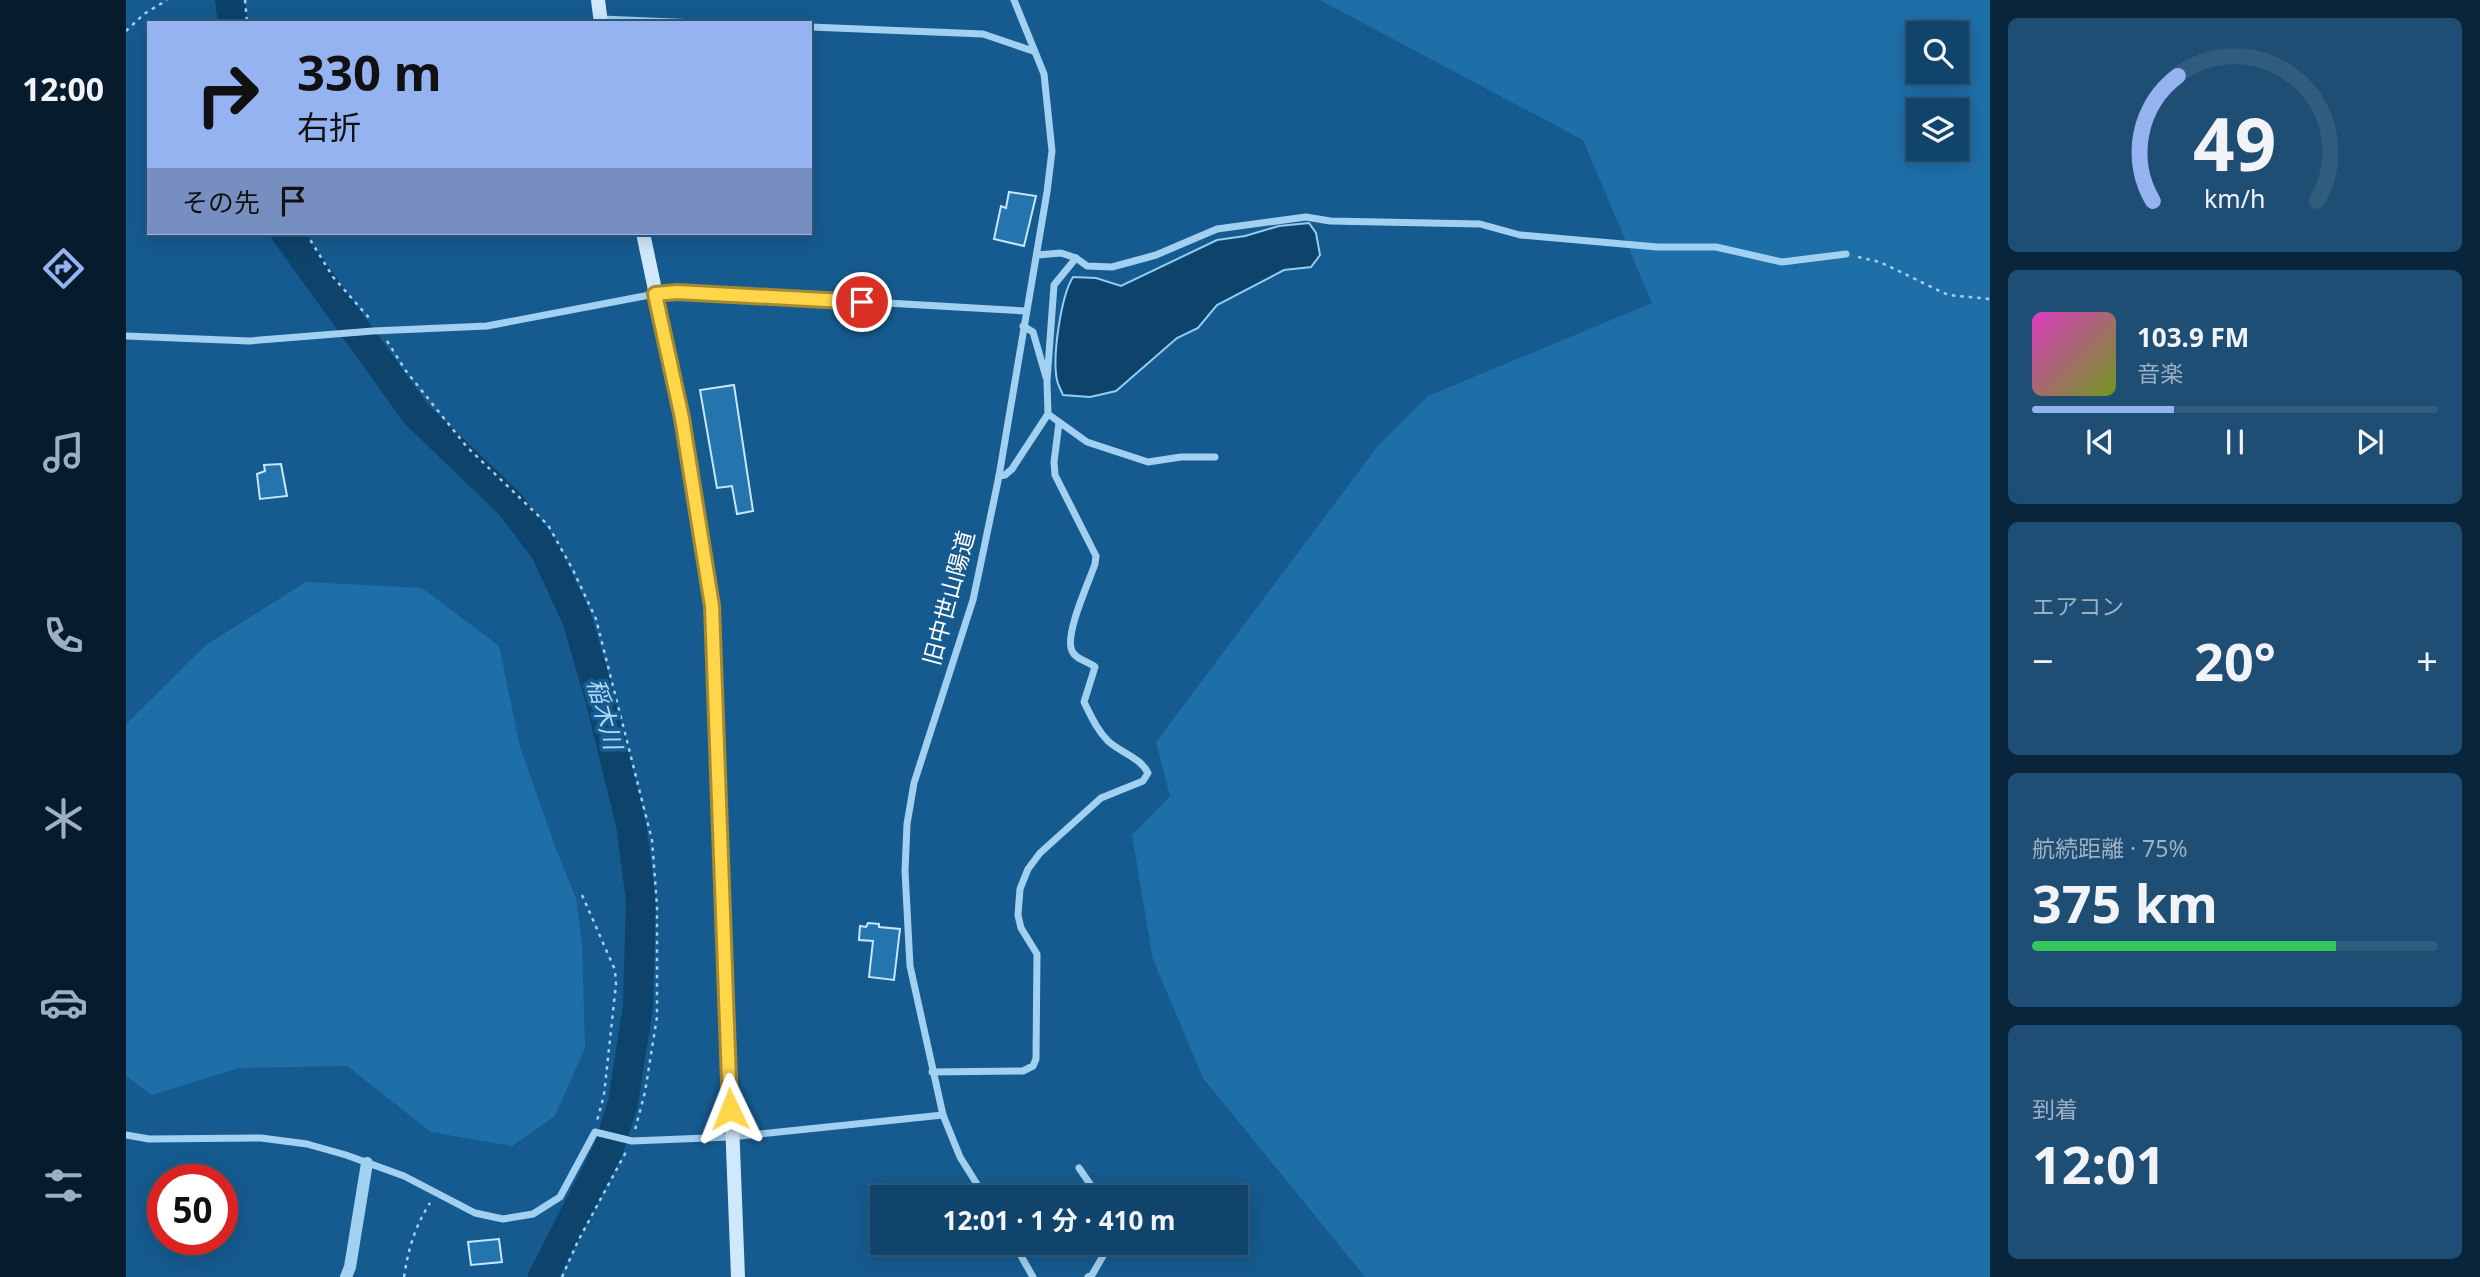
<!DOCTYPE html>
<html lang="ja">
<meta charset="utf-8">
<style>
body{margin:0;font-family:"Noto Sans","Noto Sans JP",sans-serif;background:#1e4e73;color:#f1f3f6;height:100vh;display:flex;flex-direction:column;font-size:26px;white-space:nowrap}
*{box-sizing:border-box;margin:0}
p{font-size:23px;color:#9cb0c1}
.icon{flex:none;width:38px;height:38px;fill:none;stroke:currentColor;stroke-width:2;stroke-linecap:round;stroke-linejoin:round}
.map{position:relative;flex:1;overflow:hidden}
.panel{display:flex;flex-direction:column;gap:18px;padding:18px;background:#09253b;width:490px}
.panel>*{flex:none}
.top-card{position:absolute;left:21px;top:21px;width:665px;height:214px;border-radius:0px;box-shadow:0 4px 18px #0003,0 0 0 2px #305c7e;background:#95b2f1;color:#111;overflow:hidden}
.buttons{position:absolute;left:1780px;top:21px;display:grid;gap:14px}
.buttons a{display:grid;place-items:center;width:63px;height:63px;border-radius:0px;background:#10446b;box-shadow:0 4px 18px #0003,0 0 0 2px #305c7e;font-size:35px}
.speed{position:absolute;left:21px;top:1164px;display:flex;gap:14px;font-size:35px;font-weight:700;text-align:center}
.speed>*{display:grid;place-content:center;width:91px;height:91px;border-radius:50%;background:#10446b;box-shadow:0 4px 18px #0003,0 0 0 2px #305c7e;line-height:1}
.speed .limit{border:10px solid #d22;background:#fff;color:#111}
.pin{position:absolute;display:grid;place-items:center;width:60px;height:60px;color:#fff;margin:-30px;border:4px solid #fff;border-radius:50%;box-shadow:0 2px 7px #0007}
.me{position:absolute;width:77px;margin:-38px;rotate:358deg;stroke-linejoin:round;filter:drop-shadow(0 0 5px #0008)}
.turn{display:flex;align-items:center;gap:24px;height:147px;padding:0 35px;font-size:32px}
.turn .icon{width:91px;height:91px;stroke-width:2.5}
.turn b{display:block;font-size:49px;line-height:60px}
.then{display:flex;align-items:center;height:66px;padding:0 35px;background:#0003;gap:14px;font-size:26px}
.big{font-size:52px;font-weight:700;line-height:1.1}
.panel .widget{flex:1;display:flex;flex-direction:column;justify-content:center;gap:10px;min-width:0;padding:0 24px;border-radius:10px;background:#1e4e73}
.panel .dial{align-items:center;gap:0}
.dial svg{height:182px;overflow:visible;fill:none;stroke:#305c7e;stroke-width:7;stroke-linecap:round;text-anchor:middle}
.dial text{fill:#f1f3f6;stroke:none}
.song{display:flex;align-items:center;gap:21px}
.cover{width:84px;height:84px;border-radius:10px;background:linear-gradient(135deg,hsl(310 70% 55%),hsl(80 70% 35%))}
.played{height:7px;border-radius:4px;background:linear-gradient(90deg,#95b2f1 35%,#305c7e 35%)}
.keys{display:flex;justify-content:space-around;direction:ltr}
.heat{display:flex;justify-content:space-between;align-items:center;font-size:38px;direction:ltr}
.charge{height:10px;border-radius:5px;background:linear-gradient(90deg,#34c759 75%,#305c7e 0)}
.trip{position:absolute;left:744px;top:1185px;width:378px;height:70px;border-radius:0px;background:#10446b;box-shadow:0 4px 18px #0003,0 0 0 2px #305c7e;font-weight:700;line-height:70px;text-align:center}
main{display:flex;flex:1;min-height:0}
.menu{display:flex;flex-direction:column;width:126px;justify-content:space-around;align-items:center;background:#061b2b;color:#9cb0c1}
.menu .icon{width:49px;height:49px}
.menu .current{color:#95b2f1}
.menu b{font-size:32px;color:#f1f3f6}
.map>svg:first-child{display:block}
</style>
<main>
<nav class="menu">
<b>12:00</b>
<svg class="icon current" aria-label="directions" viewBox="0 0 24 24"><path d="M12 3l9 9-9 9-9-9zM9 14v-3h6M13 9l2 2-2 2"/></svg>
<svg class="icon" aria-label="music" viewBox="0 0 24 24"><path d="M9 18V5l10-2v13"/><circle cx="6" cy="18" r="3"/><circle cx="16" cy="16" r="3"/></svg>
<svg class="icon" aria-label="phone" viewBox="0 0 24 24"><path d="M5 4h4l2 5-3 2q2 4 5 5l2-3 5 2v4C11 20 4 13 5 4z"/></svg>
<svg class="icon" aria-label="climate" viewBox="0 0 24 24"><path d="M12 3v18M4 7l16 10M4 17L20 7"/></svg>
<svg class="icon" aria-label="car" viewBox="0 0 24 24"><path d="M5 17H2v-5l4-1 3-4h7l3 4 3 1v5h-3M9 17h6M6 11h13"/><circle cx="7" cy="17" r="2"/><circle cx="17" cy="17" r="2"/></svg>
<svg class="icon" aria-label="filters" viewBox="0 0 24 24"><path d="M4 7h16M4 17h16"/><circle cx="9" cy="7" r="2"/><circle cx="15" cy="17" r="2"/></svg>
</nav>
<div class="map">
<svg width="1864" height="1277" viewBox="0 0 1864 1277">
<rect width="100%" height="100%" fill="#165b8f"/>
<g fill="#1e6fa8" fill-rule="evenodd">
<path d="M1194,0H1864V1277H1239L1077,1078L1027,959L1006,835L1044,796L1030,742L1251,447L1302,396L1526,303L1457,140ZM1792,33H1830V72H1792ZM1792,110H1830V149H1792Z"/>
<path d="M180,582L296,588L373,646L394,747L430,849L450,898L456,944L459,1048L429,1116L386,1146L305,1132L221,1066L113,1068L26,1095L0,1076V724L80,645Z"/>
</g>
<path fill="#0e436b" stroke="#93cdf3" stroke-width="2" d="M1183,223L1190,233L1194,255L1185,267L1158,270L1091,305L1072,328L1051,338L990,391L964,397L937,395C935,390 932,385 931,380C926,357 935,296 947,277L970,278L995,286L1091,240L1119,236L1153,226Z"/>
<g fill="none" stroke-linecap="round" stroke-linejoin="round">
<g stroke="#0e436b" stroke-width="30">
<path d="M104,0L107,23"/>
<path d="M160,233L291,415L384,504L419,550L451,619L474,698L505,824L515,900L512,1006L497,1103L482,1150L417,1277"/>
</g>
</g>
<g fill="#2474ad" stroke="#c8e6fb" stroke-width="2">
<path d="M883,192L910,196L898,246L868,239L875,206L880,208Z"/>
<path d="M608,385L627,511L611,514L606,486L591,488L574,390Z"/>
<path d="M155,464L161,496L134,499L131,474L139,471L138,465Z"/>
<path d="M742,923L753,924V927L774,929L768,980L743,977L747,941L733,940L734,926L740,927Z"/>
<path d="M373,1239L376,1262L345,1265L342,1242Z"/>
</g>
<g fill="none" stroke-linecap="round" stroke-linejoin="round">
<g stroke="#a1d0f0" stroke-width="2.5" stroke-dasharray="3.5 5" stroke-linecap="butt">
<path d="M119,0L121,23"/>
<path d="M0,31L18,14L41,0"/>
<path d="M180,233L207,277L244,319"/>
<path d="M1732,257L1754,262L1822,295L1864,299"/>
<path d="M261,341L280,371L341,447L422,525L447,570L470,619L526,840L531,906V1017L519,1092L509,1130"/>
<path d="M456,895L489,970L490,984L478,1095L471,1121"/>
<path d="M278,1277C282,1250 289,1226 304,1203"/>
<path d="M436,1277L452,1241L500,1152"/>
</g>
<g stroke="#a1d0f0" stroke-width="7">
<path d="M475,19L572,23"/>
<path d="M684,27L857,34L907,51"/>
<path d="M911,255L935,253L950,258L961,266L986,267L1030,255L1091,229L1180,217L1204,221L1354,224L1394,235L1531,247H1590L1656,262L1720,254"/>
<path d="M897,326L907,332L920,377"/>
<path d="M0,336L123,341L247,331L361,326L529,294L551,291L900,311"/>
<path d="M922,414L961,442L1022,462L1055,457H1089"/>
<path d="M873,476L879,475L886,469L922,414L921,381L928,285L950,258"/>
<path d="M806,1072L897,1071L907,1066L910,1059L911,954L895,928L892,915L894,889L902,869L914,853L975,798L1017,781L1022,773C1014,757 995,753 982,741C971,730 965,716 958,702L969,667C962,661 950,660 946,651C938,635 963,582 969,564L970,556L929,475L928,462L933,423"/>
<path d="M0,1135L23,1139L135,1138L181,1144L220,1155L278,1176L349,1213L377,1219L407,1214L434,1197L469,1132L506,1141L605,1137L817,1115"/>
<path d="M953,1168L973,1197"/>
<path d="M859,1197L834,1157L817,1115L784,966L779,871L781,824L788,783L847,600L858,548L873,476L921,192L926,151L918,74L888,0"/>
<path d="M887,1242L907,1277"/>
<path d="M962,1277L966,1275L985,1242"/>
</g>
<path stroke="#a1d0f0" stroke-width="12" d="M220,1277L224,1267L241,1163"/>
<g stroke="#cfe8fb" stroke-width="14">
<path d="M472,0L475,23"/>
<path d="M517,233L556,418L586,606L612,1277"/>
</g>
</g>
<g fill="none" stroke-linecap="round" stroke-linejoin="round">
<g stroke="#a68a30" stroke-width="18">
<path id="route" d="M604,1109L586,606L556,418L529,294L551,292L736,302"/>
</g>
<use href="#route" stroke="#ffd54a" stroke-width="12"/>
</g>
<g text-anchor="middle" stroke-width="7" stroke-linejoin="round" paint-order="stroke">
<g font-size="23" fill="#fff" stroke="#165b8f">
<text transform="translate(823 598) rotate(-75)" y="8">旧中世山陽道</text>
</g>
<g font-size="24" font-style="italic" fill="#add9f7" stroke="#165b8f">
<text transform="translate(478 714) rotate(75)" y="8">稲木川</text>
</g>
</g>
</svg>
<div class="buttons">
<a><svg class="icon" aria-label="search" viewBox="0 0 24 24"><circle cx="10" cy="10" r="6"/><path d="M15 15l6 6"/></svg></a>
<a><svg class="icon" aria-label="layers" viewBox="0 0 24 24"><path d="M12 4l9 5-9 5-9-5zM3 14l9 5 9-5"/></svg></a>
</div>
<div class="speed"><div class="limit">50</div></div>
<div class="pin" style="left:736px;top:302px;background:#d93025"><svg class="icon" aria-label="arrive" viewBox="0 0 24 24"><path d="M6 21V4h12l-3 4 3 4H6"/></svg></div>
<svg class="me" style="left:604px;top:1109px" viewBox="-20 -20 40 40"><path d="M0-17L14 15 0 8-14 15z" fill="#ffd54a" stroke="#fff" stroke-width="4"/></svg>
<div class="trip">12:01 · 1 分 · 410 m</div>
<div class="top-card">
<div class="turn"><svg class="icon" aria-label="right" viewBox="0 0 24 24"><path d="M7 20v-9h11M14 6l5 5-5 5"/></svg><div><b>330 m</b>右折</div></div>
<div class="then">その先<svg class="icon" aria-label="arrive" viewBox="0 0 24 24"><path d="M6 21V4h12l-3 4 3 4H6"/></svg></div>
</div>
</div>
<section class="panel">
<div class="widget dial"><svg viewBox="0 0 100 80">
<path d="M14 69A42 42 0 1 1 86 69"/>
<path d="M14 69A42 42 0 0 1 25 14" stroke="#95b2f1"/>
<text x="50" y="56" font-size="32" font-weight="700">49</text>
<text x="50" y="72" font-size="11">km/h</text>
</svg></div>
<div class="widget">
<div class="song"><i class="cover"></i><div><b>103.9 FM</b><p>音楽</p></div></div>
<div class="played"></div>
<div class="keys"><svg class="icon" aria-label="previous" viewBox="0 0 24 24"><path d="M18 5L8 12l10 7zM5 5v14"/></svg><svg class="icon" aria-label="pause" viewBox="0 0 24 24"><path d="M8 5v14M16 5v14"/></svg><svg class="icon" aria-label="next" viewBox="0 0 24 24"><path d="M6 5l10 7-10 7zM19 5v14"/></svg></div>
</div>
<div class="widget"><p>エアコン</p>
<div class="heat"><a>−</a><b class="big">20°</b><a>+</a></div>
</div>
<div class="widget"><p>航続距離 · 75%</p><b class="big">375 km</b><div class="charge"></div></div>
<div class="widget"><p>到着</p><b class="big">12:01</b></div>
</section>
</main>
